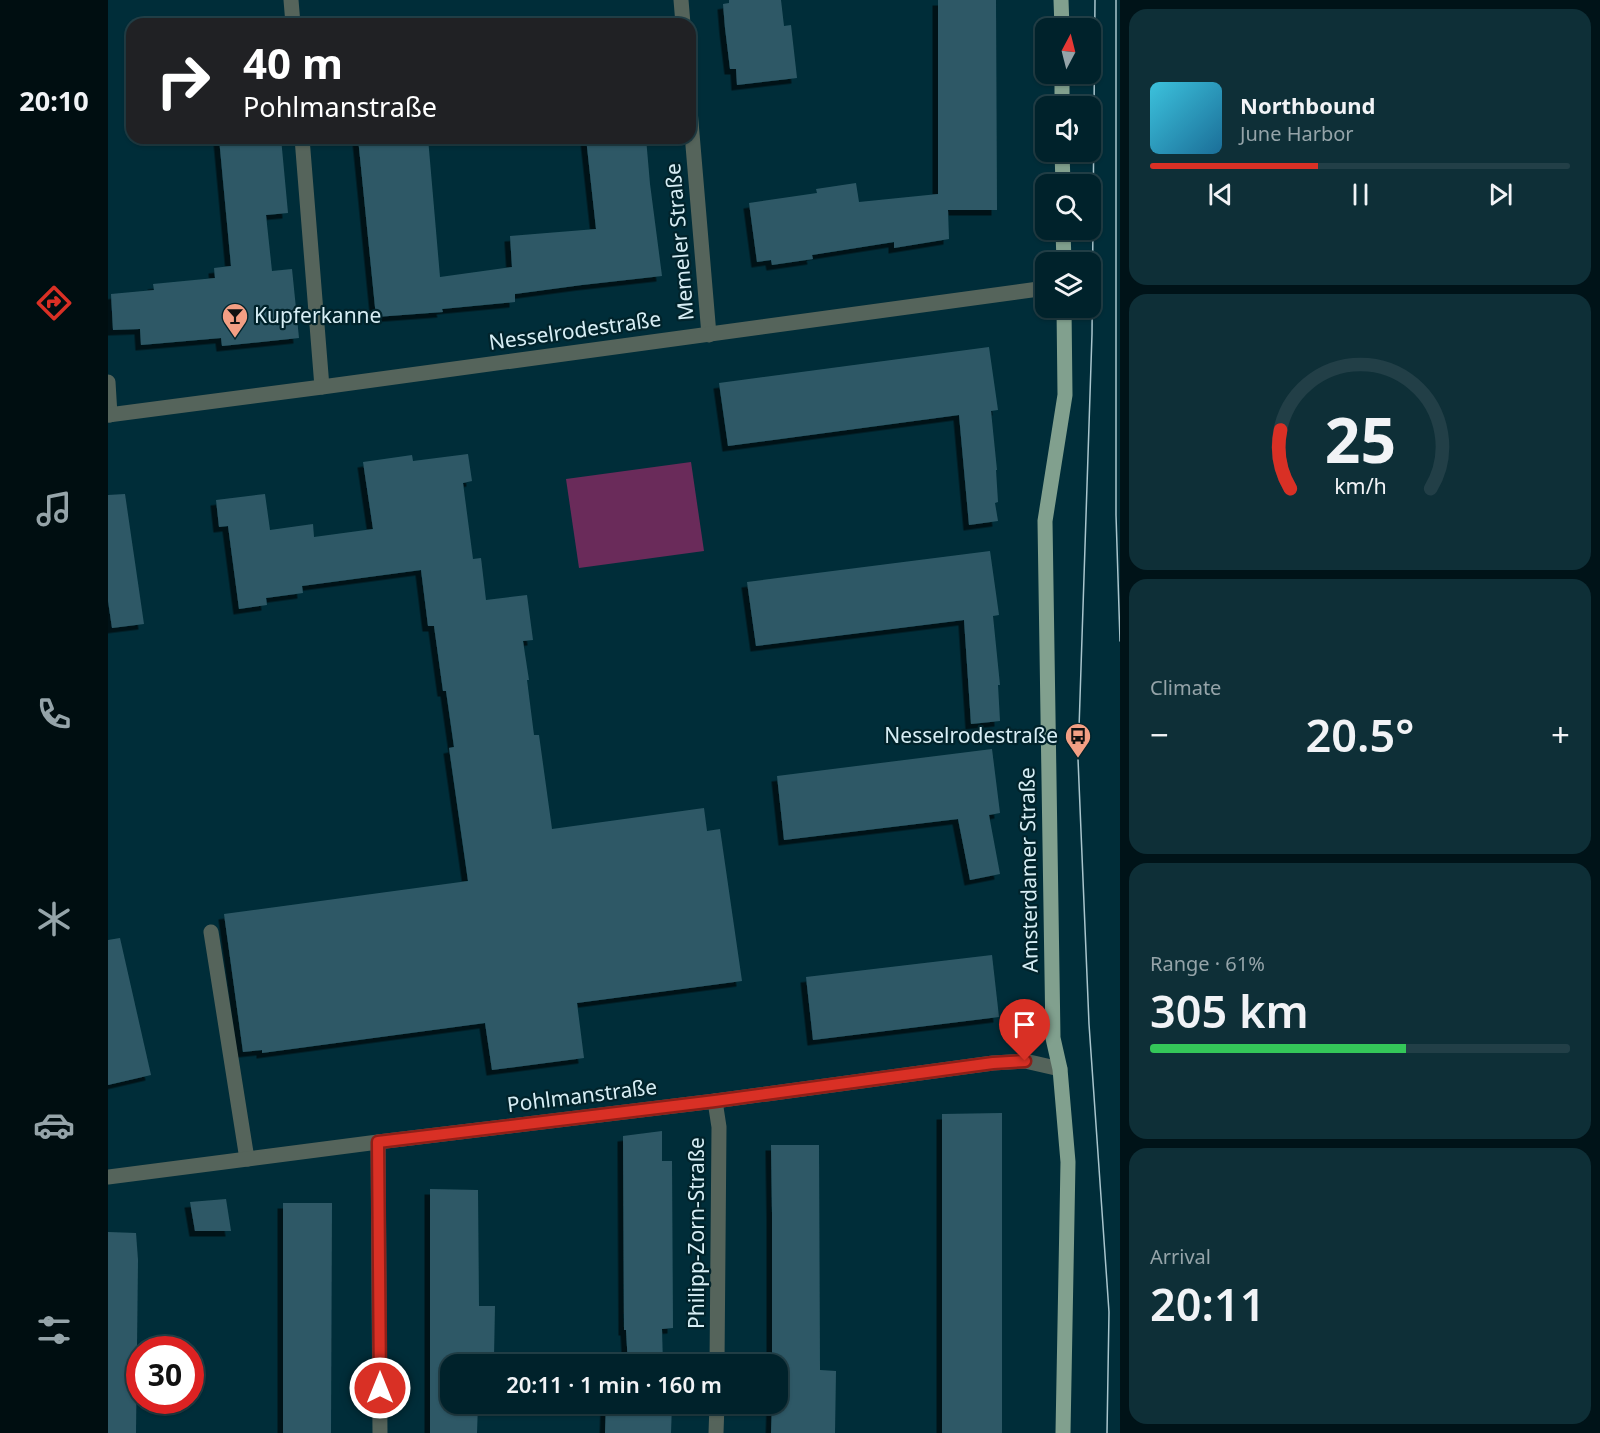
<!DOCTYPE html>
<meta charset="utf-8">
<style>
body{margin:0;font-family:"Noto Sans",sans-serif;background:#0e2f37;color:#f1f3f6;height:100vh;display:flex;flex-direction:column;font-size:22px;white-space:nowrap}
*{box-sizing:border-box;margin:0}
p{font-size:20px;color:#95a4a9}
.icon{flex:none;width:33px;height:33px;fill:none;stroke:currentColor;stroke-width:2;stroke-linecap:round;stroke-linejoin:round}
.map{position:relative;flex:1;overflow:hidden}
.side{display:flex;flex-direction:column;gap:9px;padding:9px;background:#001318;width:480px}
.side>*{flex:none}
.banner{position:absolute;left:18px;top:18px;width:570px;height:126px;border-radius:18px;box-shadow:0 2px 4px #0004,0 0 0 2px #223f47;background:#202124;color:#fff;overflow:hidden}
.needle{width:39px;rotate:7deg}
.fabs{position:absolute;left:927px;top:18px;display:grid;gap:12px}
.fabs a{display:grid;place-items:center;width:66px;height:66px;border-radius:12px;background:#00222b;box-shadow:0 2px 4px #0004,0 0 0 2px #223f47;font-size:30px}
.speed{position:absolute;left:18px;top:1336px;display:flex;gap:12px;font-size:30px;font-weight:700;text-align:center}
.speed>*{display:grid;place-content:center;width:78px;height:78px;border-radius:50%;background:#00222b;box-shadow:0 2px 4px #0004,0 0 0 2px #223f47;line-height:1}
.speed .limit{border:9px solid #d22;background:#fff;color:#111}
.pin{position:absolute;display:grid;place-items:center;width:51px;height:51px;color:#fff;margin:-62px -26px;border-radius:50% 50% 50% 0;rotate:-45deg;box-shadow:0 0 6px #0007}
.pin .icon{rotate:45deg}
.me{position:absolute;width:66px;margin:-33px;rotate:0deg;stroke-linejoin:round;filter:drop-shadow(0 0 4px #0008)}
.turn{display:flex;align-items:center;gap:21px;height:126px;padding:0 18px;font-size:27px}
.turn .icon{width:78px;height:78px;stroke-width:2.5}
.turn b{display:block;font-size:42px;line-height:51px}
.big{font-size:45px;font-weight:600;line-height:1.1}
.side .widget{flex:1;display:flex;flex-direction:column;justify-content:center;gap:9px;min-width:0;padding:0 21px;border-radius:18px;background:#0e2f37}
.side .dial{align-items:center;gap:0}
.dial svg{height:156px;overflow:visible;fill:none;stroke:#223f47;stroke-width:7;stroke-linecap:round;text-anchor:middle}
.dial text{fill:#f1f3f6;stroke:none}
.song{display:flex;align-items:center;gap:18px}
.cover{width:72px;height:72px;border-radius:9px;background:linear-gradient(135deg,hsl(190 70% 55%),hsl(200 70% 35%))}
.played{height:6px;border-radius:3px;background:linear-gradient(90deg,#d93025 40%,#223f47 40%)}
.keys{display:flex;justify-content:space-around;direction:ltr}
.heat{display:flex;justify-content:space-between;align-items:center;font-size:33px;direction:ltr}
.charge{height:9px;border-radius:4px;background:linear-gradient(90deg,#34c759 61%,#223f47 0)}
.trip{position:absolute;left:332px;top:1354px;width:348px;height:60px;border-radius:18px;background:#00222b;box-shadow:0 2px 4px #0004,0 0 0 2px #223f47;font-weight:600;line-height:60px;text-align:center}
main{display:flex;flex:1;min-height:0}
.tab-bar{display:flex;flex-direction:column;width:108px;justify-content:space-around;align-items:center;background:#000e11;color:#95a4a9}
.tab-bar .icon{width:42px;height:42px}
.tab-bar .selected{color:#d93025}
.tab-bar b{font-size:27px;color:#f1f3f6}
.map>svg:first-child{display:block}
</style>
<main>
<nav class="tab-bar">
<b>20:10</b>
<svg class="icon selected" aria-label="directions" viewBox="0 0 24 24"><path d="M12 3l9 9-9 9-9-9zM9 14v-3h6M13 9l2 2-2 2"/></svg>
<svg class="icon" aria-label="music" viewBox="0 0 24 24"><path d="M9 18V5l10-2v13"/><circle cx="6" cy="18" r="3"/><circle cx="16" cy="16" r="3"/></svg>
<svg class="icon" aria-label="phone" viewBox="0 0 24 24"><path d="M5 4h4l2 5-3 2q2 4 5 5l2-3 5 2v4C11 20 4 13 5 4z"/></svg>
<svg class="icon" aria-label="climate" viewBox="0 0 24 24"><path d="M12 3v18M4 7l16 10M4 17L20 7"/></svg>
<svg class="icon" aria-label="car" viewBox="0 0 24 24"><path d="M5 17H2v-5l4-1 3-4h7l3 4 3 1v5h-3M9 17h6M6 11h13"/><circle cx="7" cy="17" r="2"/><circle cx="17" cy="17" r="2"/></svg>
<svg class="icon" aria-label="filters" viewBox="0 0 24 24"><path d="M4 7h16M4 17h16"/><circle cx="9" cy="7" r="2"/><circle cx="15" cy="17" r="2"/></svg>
</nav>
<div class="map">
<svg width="1012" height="1433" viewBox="0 0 1012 1433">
<defs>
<filter id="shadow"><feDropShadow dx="-5.5" dy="5.5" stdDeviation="0" flood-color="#0009"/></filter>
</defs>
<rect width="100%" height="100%" fill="#002d39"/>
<path fill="#6a2b5a" d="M583,462L596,551L471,568L458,479Z"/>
<g fill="#2e5966" filter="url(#shadow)">
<path d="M621,0H673L676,26L683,25L689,78L629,85L628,69H622L617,28L615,4L621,3Z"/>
<path d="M830,0H888L889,210H840L841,239L786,248V242L704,255L705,259L664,265L663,260L649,262L641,203L709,193L708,189L748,183L751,202L830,194Z"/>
<path d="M111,138H173L180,213L158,215L164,271L184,269L191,338L114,346L113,338L33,345L32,329L5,330L3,294L46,290L45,284L107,278L106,268L123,266Z"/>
<path d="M250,138H320L332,277L404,267L402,236L488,229L478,138H538L542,184L554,276L474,285L407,294V302L334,309L335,312L268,317Z"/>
<path d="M881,347L890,410L883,411L889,470H888L890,502L887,503L890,521L861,525L851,415L620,446L611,383Z"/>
<path d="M360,454L364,481L355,483L365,559L373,558L378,600L419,595L425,640L415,641L421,680H419L426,735H431L444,829L596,808L599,831L612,829L634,981L469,1003L476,1058L384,1070L377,1023L154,1053V1050L135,1052L116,914L360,881L341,748L346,747L338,691H335L326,626H320L313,570L194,586L195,593L158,598L159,605L131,609L120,526L111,527L108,500L157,494L162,530L205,524L206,537L265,529L255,462L304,455L305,461Z"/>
<path d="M17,494L36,624L4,628L0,601V495Z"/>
<path d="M882,551L891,615L885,616L892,685H890L892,721L863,724L856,620L648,646L639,582Z"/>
<path d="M884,749L892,813L881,815L892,874L862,880L850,819L676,840L669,776Z"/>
<path d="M12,938L43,1075L0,1085V940Z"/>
<path d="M884,955L891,1017L705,1040L698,977Z"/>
<path d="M894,1113V1433H834V1114Z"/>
<path d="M554,1131V1161H564L565,1328L554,1329L555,1365H520L518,1330H516L515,1136Z"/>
<path d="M663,1145H711L712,1370L728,1371L727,1433H663L664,1404H669V1365H664V1213Z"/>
<path d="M322,1189L370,1190L371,1306H387L386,1356H371V1365H342V1404H370L369,1433H322Z"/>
<path d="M118,1199L123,1231H87L82,1202Z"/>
<path d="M175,1203H224L223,1433H175Z"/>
<path d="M0,1232L28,1233L30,1260L28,1433H0Z"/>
<path d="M498,1404H564L563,1433H497Z"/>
</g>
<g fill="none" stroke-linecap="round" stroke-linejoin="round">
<path stroke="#55645b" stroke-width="15" d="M103,932L139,1159"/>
<g stroke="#55645b" stroke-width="15">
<path d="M183,0L185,24"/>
<path d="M573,0L575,24"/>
<path d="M582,110L601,335"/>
<path d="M194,138L214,387"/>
<path d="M0,382L2,415"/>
<path d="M0,415L214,387L938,288"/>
<path d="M607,1101L611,1127L609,1365"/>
<path d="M270,1142L272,1433"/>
<path d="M0,1177L270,1142L607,1101L885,1063L917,1061L952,1069"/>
<path d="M608,1433L609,1404"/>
</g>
<g stroke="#81a08e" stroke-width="15">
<path d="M953,0L954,28"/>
<path d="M954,74V106"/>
<path d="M954,152L955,184"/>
<path d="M955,230L956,262"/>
<path d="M955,1433L960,1162L952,1069L945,1038L937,521L957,395L956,308"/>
</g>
<g stroke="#a9c5cd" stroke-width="1.5">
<path d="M987,0L984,334L970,759L981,1024L1001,1312L999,1433"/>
<path d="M1008,0V515L1012,641"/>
</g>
</g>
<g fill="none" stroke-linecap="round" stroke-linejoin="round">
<g stroke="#8d1f18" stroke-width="15">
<path id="route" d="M272,1388L270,1142L607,1101L885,1063L917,1061"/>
</g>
<use href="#route" stroke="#d93025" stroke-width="10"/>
</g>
<defs>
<g id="bar-pin" transform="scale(1.35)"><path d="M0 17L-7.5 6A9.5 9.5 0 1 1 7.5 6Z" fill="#f39f84" stroke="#01232b"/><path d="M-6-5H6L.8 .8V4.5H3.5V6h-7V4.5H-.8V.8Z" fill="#111"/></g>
<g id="bus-pin" transform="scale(1.35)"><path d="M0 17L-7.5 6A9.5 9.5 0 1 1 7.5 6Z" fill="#f39f84" stroke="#01232b"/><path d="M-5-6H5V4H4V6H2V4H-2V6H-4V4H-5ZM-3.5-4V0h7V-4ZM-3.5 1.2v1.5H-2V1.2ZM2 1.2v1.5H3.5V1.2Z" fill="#111"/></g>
</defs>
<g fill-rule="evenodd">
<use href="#bar-pin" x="127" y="316"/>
<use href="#bus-pin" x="970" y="736"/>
</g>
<g text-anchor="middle" stroke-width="4.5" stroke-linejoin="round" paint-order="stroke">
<g font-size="21" fill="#d7eef5" stroke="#01232b">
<text transform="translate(572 242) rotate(-95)" y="7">Memeler Straße</text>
<text transform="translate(467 331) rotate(-8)" y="7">Nesselrodestraße</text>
<text transform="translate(921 870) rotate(-91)" y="7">Amsterdamer Straße</text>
<text transform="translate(474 1096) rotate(-7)" y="7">Pohlmanstraße</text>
<text transform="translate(589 1233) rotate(-90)" y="7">Philipp-Zorn-Straße</text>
</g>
<g font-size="21" fill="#d7eef5" stroke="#01232b" text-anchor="start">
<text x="146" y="323">Kupferkanne</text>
<text x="950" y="743" text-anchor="end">Nesselrodestraße</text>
</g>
</g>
</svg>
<div class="fabs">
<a><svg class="needle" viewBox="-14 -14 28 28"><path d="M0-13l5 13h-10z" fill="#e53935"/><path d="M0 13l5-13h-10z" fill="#95a4a9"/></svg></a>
<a><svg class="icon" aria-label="sound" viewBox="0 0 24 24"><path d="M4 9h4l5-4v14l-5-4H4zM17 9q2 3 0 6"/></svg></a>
<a><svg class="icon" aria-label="search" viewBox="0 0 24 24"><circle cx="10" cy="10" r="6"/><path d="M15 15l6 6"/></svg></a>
<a><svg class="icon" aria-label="layers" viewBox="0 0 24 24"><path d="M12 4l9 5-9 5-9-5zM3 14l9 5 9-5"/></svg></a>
</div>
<div class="speed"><div class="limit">30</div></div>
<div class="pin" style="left:917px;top:1061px;background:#d93025"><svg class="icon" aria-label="arrive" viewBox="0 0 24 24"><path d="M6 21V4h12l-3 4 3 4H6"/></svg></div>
<svg class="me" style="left:272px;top:1388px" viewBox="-20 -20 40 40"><circle r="17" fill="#d93025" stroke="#fff" stroke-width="3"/><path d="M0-11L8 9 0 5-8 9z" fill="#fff"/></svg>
<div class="trip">20:11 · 1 min · 160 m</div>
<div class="banner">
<div class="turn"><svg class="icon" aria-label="right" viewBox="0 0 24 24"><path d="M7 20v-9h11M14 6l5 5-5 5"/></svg><div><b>40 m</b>Pohlmanstraße</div></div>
</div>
</div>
<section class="side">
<div class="widget">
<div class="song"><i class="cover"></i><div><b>Northbound</b><p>June Harbor</p></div></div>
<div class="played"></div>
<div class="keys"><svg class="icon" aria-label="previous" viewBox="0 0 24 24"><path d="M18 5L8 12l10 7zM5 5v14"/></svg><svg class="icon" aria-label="pause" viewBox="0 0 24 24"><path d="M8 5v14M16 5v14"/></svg><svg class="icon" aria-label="next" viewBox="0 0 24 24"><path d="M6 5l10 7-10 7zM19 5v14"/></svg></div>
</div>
<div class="widget dial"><svg viewBox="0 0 100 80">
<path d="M14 69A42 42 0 1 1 86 69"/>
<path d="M14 69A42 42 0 0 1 9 39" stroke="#d93025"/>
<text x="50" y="56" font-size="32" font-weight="700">25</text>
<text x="50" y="72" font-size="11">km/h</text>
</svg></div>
<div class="widget"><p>Climate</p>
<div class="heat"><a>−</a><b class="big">20.5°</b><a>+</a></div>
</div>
<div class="widget"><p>Range · 61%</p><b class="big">305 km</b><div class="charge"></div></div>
<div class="widget"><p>Arrival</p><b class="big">20:11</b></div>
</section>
</main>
